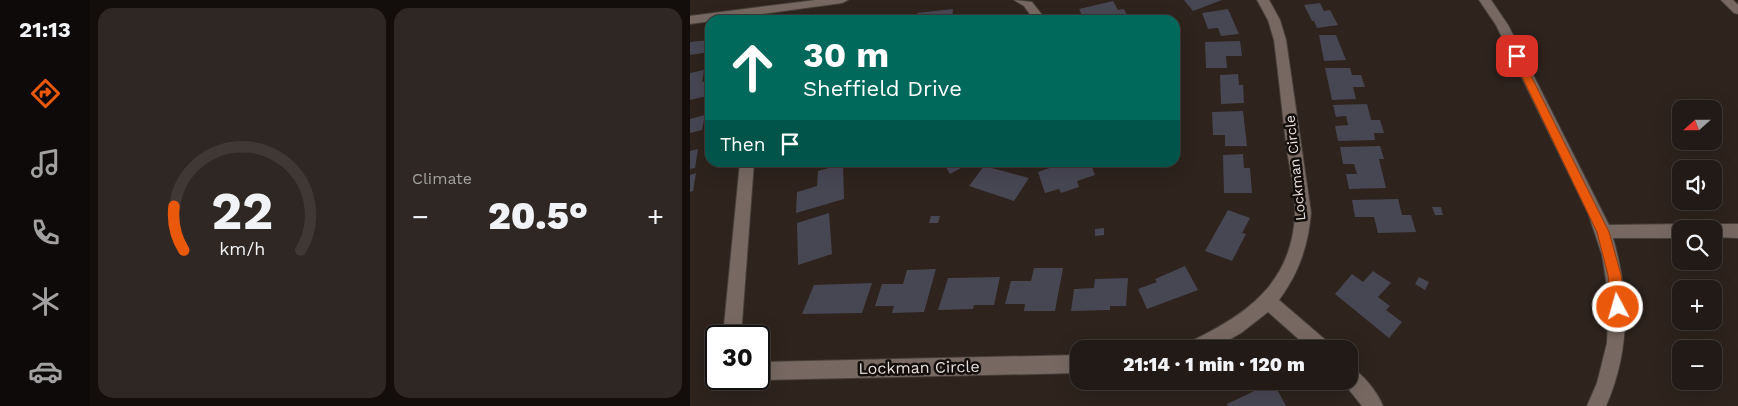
<!DOCTYPE html>
<meta charset="utf-8">
<style>
body{margin:0;font-family:"Work Sans",sans-serif;background:#2e2723;color:#f1f3f6;height:100vh;display:flex;flex-direction:column;font-size:19px;white-space:nowrap}
*{box-sizing:border-box;margin:0}
p{font-size:16px;color:#a2a1a1}
.icon{flex:none;width:28px;height:28px;fill:none;stroke:currentColor;stroke-width:2;stroke-linecap:round;stroke-linejoin:round}
.map{position:relative;flex:1;overflow:hidden}
.panel{display:flex;flex-direction:column;gap:8px;padding:8px;background:#130e0c;width:600px}
.panel>*{flex:none}
.banner{position:absolute;left:15px;top:15px;width:475px;height:152px;border-radius:15px;box-shadow:0 5px 20px #0002,0 0 0 1px #3f3835;background:#00695c;color:#fff;overflow:hidden}
.needle{width:32px;rotate:249deg}
.buttons{position:absolute;left:982px;top:100px;display:grid;gap:10px}
.buttons a{display:grid;place-items:center;width:50px;height:50px;border-radius:10px;background:#221a16;box-shadow:0 5px 20px #0002,0 0 0 1px #3f3835;font-size:25px}
.speed{position:absolute;left:15px;top:325px;display:flex;gap:10px;font-size:25px;font-weight:700;text-align:center}
.speed>*{display:grid;place-content:center;width:65px;height:65px;border-radius:50%;background:#221a16;box-shadow:0 5px 20px #0002,0 0 0 1px #3f3835;line-height:1}
.speed .limit{border:2px solid #111;border-radius:8px;background:#fff;color:#111}
.pin{position:absolute;display:grid;place-items:center;width:42px;height:42px;color:#fff;margin:-21px;border-radius:10px;box-shadow:0 2px 8px #0006}
.me{position:absolute;width:55px;margin:-28px;rotate:354deg;stroke-linejoin:round;filter:drop-shadow(0 0 4px #0008)}
.turn{display:flex;align-items:center;gap:18px;height:105px;padding:0 15px;font-size:22px}
.turn .icon{width:65px;height:65px;stroke-width:2.5}
.turn b{display:block;font-size:35px;line-height:42px}
.then{display:flex;align-items:center;height:48px;padding:0 15px;background:#0003;gap:10px;font-size:19px}
.big{font-size:38px;font-weight:800;line-height:1.1}
.panel .widget{flex:1;display:flex;flex-direction:column;justify-content:center;gap:8px;min-width:0;padding:0 18px;border-radius:15px;background:#2e2723}
.panel .dial{align-items:center;gap:0}
.dial svg{height:130px;overflow:visible;fill:none;stroke:#3f3835;stroke-width:7;stroke-linecap:round;text-anchor:middle}
.dial text{fill:#f1f3f6;stroke:none}
.heat{display:flex;justify-content:space-between;align-items:center;font-size:28px;direction:ltr}
.panel .tiles{flex:1;display:grid;gap:8px;grid-template-columns:repeat(2,1fr)}
.trip{position:absolute;left:380px;top:340px;width:288px;height:50px;border-radius:15px;background:#221a16;box-shadow:0 5px 20px #0002,0 0 0 1px #3f3835;font-weight:800;line-height:50px;text-align:center}
main{display:flex;flex:1;min-height:0}
.dock{display:flex;flex-direction:column;width:90px;justify-content:space-around;align-items:center;background:#0e0a09;color:#a2a1a1}
.dock .icon{width:35px;height:35px}
.dock .selected{color:#ea580c}
.dock b{font-size:22px;color:#f1f3f6}
.map>svg:first-child{display:block}
</style>
<main>
<nav class="dock">
<b>21:13</b>
<svg class="icon selected" aria-label="directions" viewBox="0 0 24 24"><path d="M12 3l9 9-9 9-9-9zM9 14v-3h6M13 9l2 2-2 2"/></svg>
<svg class="icon" aria-label="music" viewBox="0 0 24 24"><path d="M9 18V5l10-2v13"/><circle cx="6" cy="18" r="3"/><circle cx="16" cy="16" r="3"/></svg>
<svg class="icon" aria-label="phone" viewBox="0 0 24 24"><path d="M5 4h4l2 5-3 2q2 4 5 5l2-3 5 2v4C11 20 4 13 5 4z"/></svg>
<svg class="icon" aria-label="climate" viewBox="0 0 24 24"><path d="M12 3v18M4 7l16 10M4 17L20 7"/></svg>
<svg class="icon" aria-label="car" viewBox="0 0 24 24"><path d="M5 17H2v-5l4-1 3-4h7l3 4 3 1v5h-3M9 17h6M6 11h13"/><circle cx="7" cy="17" r="2"/><circle cx="17" cy="17" r="2"/></svg>
</nav>
<section class="panel">
<div class="tiles">
<div class="widget dial"><svg viewBox="0 0 100 80">
<path d="M14 69A42 42 0 1 1 86 69"/>
<path d="M14 69A42 42 0 0 1 8 42" stroke="#ea580c"/>
<text x="50" y="56" font-size="32" font-weight="700">22</text>
<text x="50" y="72" font-size="11">km/h</text>
</svg></div>
<div class="widget"><p>Climate</p>
<div class="heat"><a>−</a><b class="big">20.5°</b><a>+</a></div>
</div>
</div>
</section>
<div class="map">
<svg width="1048" height="406" viewBox="0 0 1048 406">
<rect width="100%" height="100%" fill="#2e231d"/>
<g fill="#474653">
<path d="M494,0H532L503,11Z"/>
<path d="M423,1L428,10L434,9L437,15L431,17L433,20H409L407,16L394,19L389,9Z"/>
<path d="M630,3L634,11L640,10L648,25L627,28L624,21H622L614,5Z"/>
<path d="M263,9L262,20H226L227,13Z"/>
<path d="M538,9L549,34L531,36L528,28L518,29L512,13Z"/>
<path d="M216,14V20H193L195,17Z"/>
<path d="M629,35H646L656,60L634,61Z"/>
<path d="M20,40V52L0,55V42Z"/>
<path d="M550,41L552,56H536L537,68H516L515,42Z"/>
<path d="M635,68H660L662,75H671L675,87H663L666,99L642,100Z"/>
<path d="M14,70L12,82L20,80L17,96L0,100V73Z"/>
<path d="M548,74L549,85H553L554,103L531,104L530,75Z"/>
<path d="M677,104L681,120H690L694,133H684L685,140L648,141L645,126L658,125L656,116L646,117L643,105Z"/>
<path d="M553,111L557,146H535V135H523L522,112Z"/>
<path d="M15,115L12,130L0,133V119Z"/>
<path d="M690,146L694,159H689L696,188L659,189L656,174H667L664,164H653L650,147Z"/>
<path d="M8,149L5,168L0,169V151Z"/>
<path d="M553,154L554,168H560L562,193H534L533,155Z"/>
<path d="M253,162H282L260,174Z"/>
<path d="M377,162H400L405,175L387,181L389,187L371,193L369,189L355,193L348,172Z"/>
<path d="M153,164L154,199L106,213L107,192L127,186L128,171Z"/>
<path d="M294,166L339,178L324,201L279,186Z"/>
<path d="M6,173L3,191L0,192V175Z"/>
<path d="M708,199L712,215H721L726,232L688,233L684,217H665L662,200Z"/>
<path d="M742,207H751L753,215H745Z"/>
<path d="M538,210L560,218L552,233L556,234L542,261L515,251Z"/>
<path d="M139,213L142,254L108,265L107,223Z"/>
<path d="M241,216H250L248,223H239Z"/>
<path d="M414,228V235L405,236V229Z"/>
<path d="M495,266L508,290L457,309L448,289L467,282L465,279Z"/>
<path d="M344,268H373L365,311H334L335,304H315L321,281H341Z"/>
<path d="M246,269L234,312L202,313L204,306H185L192,284H213L217,270Z"/>
<path d="M683,271L701,283L688,297L700,306L696,310L712,322L699,338L645,294L662,274L673,282Z"/>
<path d="M310,277L304,305H284L283,309L248,310L258,278Z"/>
<path d="M729,277L739,282L735,290L725,284Z"/>
<path d="M438,278L436,306H420V310L381,311L384,289L404,288L405,279Z"/>
<path d="M182,283L172,313L112,314L124,285Z"/>
<path d="M583,382L596,406H538L537,404Z"/>
</g>
<g fill="none" stroke-linecap="round" stroke-linejoin="round">
<g stroke="#483f3a" stroke-width="2">
<g id="minor">
<path d="M126,0H158L152,3L0,24V16Z"/>
<path d="M324,0L342,2L356,20H344L334,6Z"/>
<path d="M567,0H579L590,20L596,40L621,213C618,246 609,273 589,300L639,343L642,349H620L578,312L551,333L523,349H494L497,343C555,316 602,284 605,214C606,193 600,171 597,150C592,113 589,77 584,40L578,20Z"/>
<path d="M789,0H801L818,25L919,225L991,224L998,229H991V238H923C940,296 940,351 916,406H897L907,383L917,343L919,299L912,255L898,213L806,25Z"/>
<path d="M1031,0H1043L1048,5V14L1044,13Z"/>
<path d="M50,162H64L51,336H33Z"/>
<path d="M1024,224H1048V238L1024,237V229H1017Z"/>
<path d="M389,355V373L69,380L66,379H69V362Z"/>
<path d="M659,367C672,372 688,393 693,406H672L652,381H659Z"/>
</g>
</g>
<use href="#minor" fill="#776962" fill-rule="evenodd"/>
</g>
<path fill="#ea580c" stroke="#983908" d="M827,53L831,56L919,232L931,275L934,307L932,311H923L921,307L918,275L907,232L822,56Z"/>
<g text-anchor="middle" stroke-width="5" stroke-linejoin="round" paint-order="stroke">
<g font-size="14" fill="#e8e0dc" stroke="#130e0b">
<text transform="translate(605 168) rotate(-96)" y="5">Lockman Circle</text>
</g>
<g font-size="16" fill="#e8e0dc" stroke="#130e0b">
<text transform="translate(229 367) rotate(-1)" y="6">Lockman Circle</text>
</g>
</g>
</svg>
<div class="buttons">
<a><svg class="needle" viewBox="-14 -14 28 28"><path d="M0-13l5 13h-10z" fill="#e53935"/><path d="M0 13l5-13h-10z" fill="#a2a1a1"/></svg></a>
<a><svg class="icon" aria-label="sound" viewBox="0 0 24 24"><path d="M4 9h4l5-4v14l-5-4H4zM17 9q2 3 0 6"/></svg></a>
<a><svg class="icon" aria-label="search" viewBox="0 0 24 24"><circle cx="10" cy="10" r="6"/><path d="M15 15l6 6"/></svg></a>
<a>+</a>
<a>−</a>
</div>
<div class="speed"><div class="limit">30</div></div>
<div class="pin" style="left:827px;top:56px;background:#d93025"><svg class="icon" aria-label="arrive" viewBox="0 0 24 24"><path d="M6 21V4h12l-3 4 3 4H6"/></svg></div>
<svg class="me" style="left:928px;top:307px" viewBox="-20 -20 40 40"><circle r="17" fill="#ea580c" stroke="#fff" stroke-width="3"/><path d="M0-11L8 9 0 5-8 9z" fill="#fff"/></svg>
<div class="trip">21:14 · 1 min · 120 m</div>
<div class="banner">
<div class="turn"><svg class="icon" aria-label="ahead" viewBox="0 0 24 24"><path d="M12 20V5M6 11l6-6 6 6"/></svg><div><b>30 m</b>Sheffield Drive</div></div>
<div class="then">Then<svg class="icon" aria-label="arrive" viewBox="0 0 24 24"><path d="M6 21V4h12l-3 4 3 4H6"/></svg></div>
</div>
</div>
</main>
